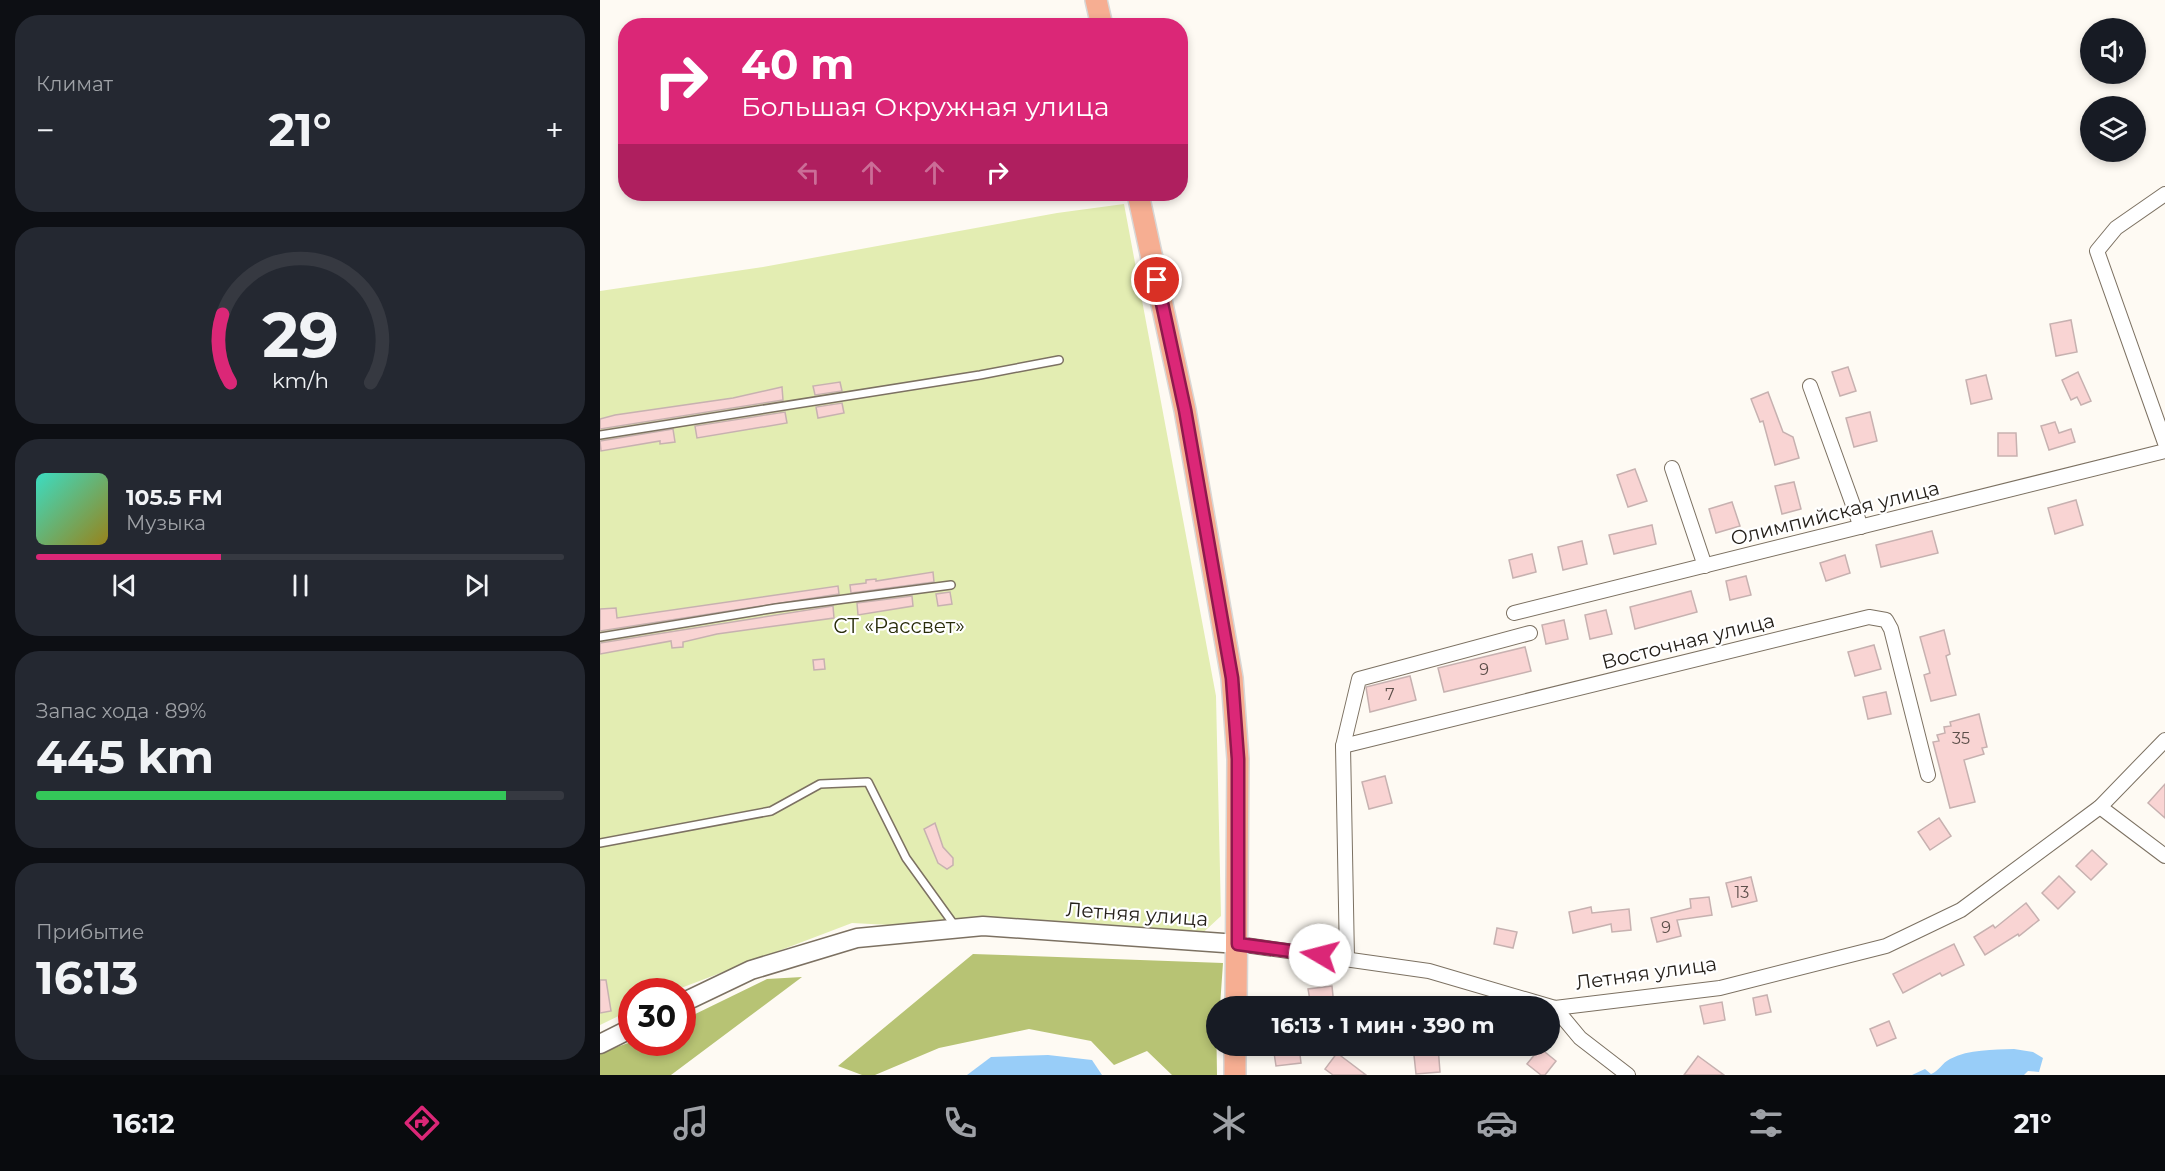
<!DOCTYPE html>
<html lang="ru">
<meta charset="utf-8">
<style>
body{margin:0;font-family:Montserrat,sans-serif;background:#242831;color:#f1f3f6;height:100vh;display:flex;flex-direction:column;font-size:22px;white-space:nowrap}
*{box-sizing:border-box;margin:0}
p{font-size:20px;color:#9ea1a6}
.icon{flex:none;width:33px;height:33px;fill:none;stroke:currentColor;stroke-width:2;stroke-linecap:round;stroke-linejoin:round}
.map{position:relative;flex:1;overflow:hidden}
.panel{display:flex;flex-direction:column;gap:15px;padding:15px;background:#0d0f14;width:600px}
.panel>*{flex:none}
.guide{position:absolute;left:18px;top:18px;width:570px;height:183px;border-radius:24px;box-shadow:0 3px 9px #0003;background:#db2777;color:#fff;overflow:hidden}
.controls{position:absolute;left:1480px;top:18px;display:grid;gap:12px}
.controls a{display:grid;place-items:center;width:66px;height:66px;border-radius:50%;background:#171b24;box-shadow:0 3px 9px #0003;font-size:30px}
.speed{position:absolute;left:18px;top:978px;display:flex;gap:12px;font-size:30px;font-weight:700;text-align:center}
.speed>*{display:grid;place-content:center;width:78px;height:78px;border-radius:50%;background:#171b24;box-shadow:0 3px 9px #0003;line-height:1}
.speed .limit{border:9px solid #d22;background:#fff;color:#111}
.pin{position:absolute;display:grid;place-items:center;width:51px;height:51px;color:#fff;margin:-26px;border:3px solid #fff;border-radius:50%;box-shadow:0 2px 6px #0007}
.me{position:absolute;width:66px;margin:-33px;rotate:278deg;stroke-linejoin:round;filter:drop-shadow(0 0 4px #0008)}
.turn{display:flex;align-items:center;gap:21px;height:126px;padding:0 24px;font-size:27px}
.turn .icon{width:78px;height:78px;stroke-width:2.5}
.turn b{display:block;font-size:42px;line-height:51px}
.lanes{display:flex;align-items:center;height:57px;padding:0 24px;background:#0003;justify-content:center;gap:30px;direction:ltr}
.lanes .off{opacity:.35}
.big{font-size:45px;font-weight:700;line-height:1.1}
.panel .widget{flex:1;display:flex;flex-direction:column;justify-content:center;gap:9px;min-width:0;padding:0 21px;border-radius:24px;background:#242831}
.panel .dial{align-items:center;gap:0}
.dial svg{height:156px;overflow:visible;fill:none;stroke:#363941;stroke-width:7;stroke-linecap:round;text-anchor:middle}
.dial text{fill:#f1f3f6;stroke:none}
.song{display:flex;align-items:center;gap:18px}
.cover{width:72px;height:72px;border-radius:9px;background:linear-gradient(135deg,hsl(170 70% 55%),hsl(50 70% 35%))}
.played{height:6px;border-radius:3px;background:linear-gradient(90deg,#db2777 35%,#363941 35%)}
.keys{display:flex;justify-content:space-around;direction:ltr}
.heat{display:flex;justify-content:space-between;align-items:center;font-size:33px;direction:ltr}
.charge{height:9px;border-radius:4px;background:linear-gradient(90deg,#34c759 89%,#363941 0)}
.trip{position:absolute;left:606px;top:996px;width:354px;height:60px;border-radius:30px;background:#171b24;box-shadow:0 3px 9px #0003;font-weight:700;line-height:60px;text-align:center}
.tabs{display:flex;height:96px;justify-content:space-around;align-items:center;background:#090b0e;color:#9ea1a6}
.tabs .icon{width:42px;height:42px}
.tabs .on{color:#db2777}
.tabs b{font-size:27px;color:#f1f3f6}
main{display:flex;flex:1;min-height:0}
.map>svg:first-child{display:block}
</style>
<main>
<section class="panel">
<div class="widget"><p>Климат</p>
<div class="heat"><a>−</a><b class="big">21°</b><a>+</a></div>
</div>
<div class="widget dial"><svg viewBox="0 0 100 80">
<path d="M14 69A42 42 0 1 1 86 69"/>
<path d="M14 69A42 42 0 0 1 10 34" stroke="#db2777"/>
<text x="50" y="56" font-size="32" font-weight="700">29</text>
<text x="50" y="72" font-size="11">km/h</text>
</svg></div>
<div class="widget">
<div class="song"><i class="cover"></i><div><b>105.5 FM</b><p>Музыка</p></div></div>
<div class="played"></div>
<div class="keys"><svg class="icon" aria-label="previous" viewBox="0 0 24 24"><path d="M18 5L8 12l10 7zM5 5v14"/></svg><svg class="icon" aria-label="pause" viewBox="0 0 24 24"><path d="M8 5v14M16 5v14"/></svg><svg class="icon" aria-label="next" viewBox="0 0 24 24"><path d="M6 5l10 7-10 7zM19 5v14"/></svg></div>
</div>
<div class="widget"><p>Запас хода · 89%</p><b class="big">445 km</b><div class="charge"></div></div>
<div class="widget"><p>Прибытие</p><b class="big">16:13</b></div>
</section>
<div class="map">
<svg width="1565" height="1075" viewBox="0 0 1565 1075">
<rect width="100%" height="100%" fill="#fefaf3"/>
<path fill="#e3edb2" d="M524,204L616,696L621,916L594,941L252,923L73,991L32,992L31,1010L0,1025V291L163,267L457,213Z"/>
<g fill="#b7c374">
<path d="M373,954L623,963L620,1006H616L617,1075H572L547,1051L514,1065L491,1041L429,1029L339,1048L275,1075H262L238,1066Z"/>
<path d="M202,977L71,1075H0V1053L31,1042H82L83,1020L167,979Z"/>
</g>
<g fill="#98cdf8">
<path d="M1414,1049L1433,1052L1443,1058L1439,1072L1428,1071L1424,1075H1312L1325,1069L1331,1074C1339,1071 1342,1063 1350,1059C1369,1049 1393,1050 1414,1049Z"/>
<path d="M448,1055L492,1060L502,1075H367L391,1057Z"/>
</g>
<g fill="#f9d4d3" stroke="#c7b1b0" stroke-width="1.5">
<path d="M1471,320L1477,352L1456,356L1450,324Z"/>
<path d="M1248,367L1256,391L1240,396L1232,372Z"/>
<path d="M1478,372L1491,401L1481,405L1477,397L1471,400L1462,380Z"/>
<path d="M1386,375L1392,399L1371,404L1366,380Z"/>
<path d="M240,382L242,391L215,395L213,386Z"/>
<path d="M182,387L183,400L0,429V419L15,415L133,398Z"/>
<path d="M1168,392L1183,432L1193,437L1199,458L1175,465L1163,421L1160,422L1151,399Z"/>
<path d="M242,403L244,413L218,418L216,407Z"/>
<path d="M185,412L187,423L97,438L95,426Z"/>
<path d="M1270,412L1277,441L1254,447L1246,418Z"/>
<path d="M1455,422L1459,433L1471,429L1475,442L1449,450L1441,426Z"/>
<path d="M73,429L75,442L60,444V441L1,451L0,441Z"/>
<path d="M1398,433H1416L1417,456H1398Z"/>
<path d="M1035,469L1047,501L1028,507L1017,475Z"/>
<path d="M1194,482L1201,509L1182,514L1175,486Z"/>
<path d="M1476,500L1483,525L1455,534L1448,508Z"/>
<path d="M1132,502L1140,526L1116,533L1109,509Z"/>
<path d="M1052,525L1056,544L1014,554L1009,535Z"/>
<path d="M1332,531L1338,553L1281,567L1276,545Z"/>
<path d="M982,541L987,564L963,570L958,547Z"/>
<path d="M932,554L936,572L913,578L909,560Z"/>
<path d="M1245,555L1250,573L1226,581L1220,563Z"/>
<path d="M333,572L334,582L251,593L250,585L266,583V580L276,579V581Z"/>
<path d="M1146,576L1151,595L1130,600L1126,581Z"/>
<path d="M238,586L239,594L0,631V609L16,608L17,618Z"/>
<path d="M1091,591L1097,612L1035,629L1030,607Z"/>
<path d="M350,592L352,604L338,606L336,594Z"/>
<path d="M312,596L313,606L258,615L257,603Z"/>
<path d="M233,606L234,618L117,634L83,642V647L72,648L71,641L0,654V643Z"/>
<path d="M1006,610L1012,634L990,639L985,615Z"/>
<path d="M964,620L968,639L946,644L942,625Z"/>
<path d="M1344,630L1350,654L1346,656L1356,695L1331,701L1324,675L1330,673L1320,637Z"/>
<path d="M1274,645L1281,669L1255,676L1248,652Z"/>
<path d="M925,647L931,671L844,692L838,668Z"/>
<path d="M224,659L225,669L214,670L213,660Z"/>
<path d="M810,676L816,700L770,712L766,687Z"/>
<path d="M1286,692L1291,714L1268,719L1263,697Z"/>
<path d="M1379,714L1387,747L1382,748L1384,754L1364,760L1375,802L1350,808L1333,742L1339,741L1337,735L1345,733L1344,727L1351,726L1350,722Z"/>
<path d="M785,776L792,803L769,809L762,782Z"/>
<path d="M1565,784V818L1548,803Z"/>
<path d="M1339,818L1351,836L1330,850L1318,832Z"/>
<path d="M335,823L343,847L353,858V865L347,869L338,863L324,829Z"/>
<path d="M1492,850L1507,864L1491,880L1476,866Z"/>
<path d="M1459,876L1475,892L1458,909L1442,893Z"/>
<path d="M1151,877L1157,901L1132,907L1126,883Z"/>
<path d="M1109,897L1112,915L1077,920L1081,936L1057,942L1051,918L1091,908L1090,899Z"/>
<path d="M1426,903L1439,920L1419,936L1418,934L1385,955L1374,937L1393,925L1395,928Z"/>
<path d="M991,907L992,913L1029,909L1031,930L1012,932L1011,924L973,933L969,912Z"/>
<path d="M897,928L917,932L913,948L894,944Z"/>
<path d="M1354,944L1364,965L1342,976L1340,973L1303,993L1293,974Z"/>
<path d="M0,980H6L11,1011L0,1013Z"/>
<path d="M732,986L734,1006H711L708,989Z"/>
<path d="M1167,995L1171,1012L1156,1015L1153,998Z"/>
<path d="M1122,1002L1125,1020L1104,1024L1100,1006Z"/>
<path d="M1289,1021L1296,1038L1277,1046L1270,1029Z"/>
<path d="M673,1046H699L701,1063L676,1066Z"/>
<path d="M813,1046H838L840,1072L816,1074Z"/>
<path d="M940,1048L956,1061L945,1075H941L927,1064Z"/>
<path d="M737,1053L766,1075H733L725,1069Z"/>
<path d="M1098,1056L1124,1075H1084Z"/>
</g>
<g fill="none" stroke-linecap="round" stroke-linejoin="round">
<g stroke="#7c7162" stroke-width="10">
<g id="lane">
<path d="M0,435L380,375L459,360"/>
<path d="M0,637L176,608L351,585"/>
<path d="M0,843L171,811L220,784L268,782L306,858L355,926"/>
</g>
</g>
<g stroke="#7c7162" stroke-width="16">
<g id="street">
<path d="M1565,194L1516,228L1497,251L1565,443"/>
<path d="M1210,386L1261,527"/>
<path d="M1072,468L1105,566"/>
<path d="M914,613L1565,451"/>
<path d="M743,746L1269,617L1286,620L1291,629L1328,775"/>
<path d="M1500,807L1565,856"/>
<path d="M638,944L829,971L955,1008L1120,988L1286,946L1361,910L1500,807L1565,740"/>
<path d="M747,959L743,746L759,679L930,633"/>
<path d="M955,1008L980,1038L1028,1075"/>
</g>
</g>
<g stroke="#7c7162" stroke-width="21">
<g id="secondary">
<path d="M82,1003L151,970L257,938L383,926L638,944"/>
<path d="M0,1044L32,1028"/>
</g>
</g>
<g stroke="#d8d7d6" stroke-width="24">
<g id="primary">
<path d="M496,0L502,26"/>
<path d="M538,194L585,410L632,678L638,759L636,1006"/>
<path d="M635,1075V1046"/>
</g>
</g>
<use href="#lane" stroke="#fff" stroke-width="7"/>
<use href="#street" stroke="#fff" stroke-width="14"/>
<use href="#secondary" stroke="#fff" stroke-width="18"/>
<use href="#primary" stroke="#f6ae92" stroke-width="21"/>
</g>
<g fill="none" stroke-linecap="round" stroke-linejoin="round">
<g stroke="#8e194d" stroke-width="15">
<path id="route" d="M557,280L585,410L632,678L638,759V944L720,955"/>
</g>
<use href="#route" stroke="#db2777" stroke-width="10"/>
</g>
<g text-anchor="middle" stroke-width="4.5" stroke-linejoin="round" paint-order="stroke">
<g font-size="16" fill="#5b4e49">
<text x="884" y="675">9</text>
<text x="790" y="700">7</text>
<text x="1361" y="744">35</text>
<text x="1142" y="898">13</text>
<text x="1066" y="933">9</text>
</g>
<g font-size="20" fill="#26211b" stroke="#fff">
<text transform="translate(1235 513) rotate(-14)" y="7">Олимпийская улица</text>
<text transform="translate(1088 641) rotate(-14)" y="7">Восточная улица</text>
<text transform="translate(537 914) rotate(4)" y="7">Летняя улица</text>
<text transform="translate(1046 973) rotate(-8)" y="7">Летняя улица</text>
</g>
<g font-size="20" fill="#282c09" stroke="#fff">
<text x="299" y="633">СТ «Рассвет»</text>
</g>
</g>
</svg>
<div class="controls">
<a><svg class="icon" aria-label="sound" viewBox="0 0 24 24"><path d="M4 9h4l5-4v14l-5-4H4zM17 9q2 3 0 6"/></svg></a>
<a><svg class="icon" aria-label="layers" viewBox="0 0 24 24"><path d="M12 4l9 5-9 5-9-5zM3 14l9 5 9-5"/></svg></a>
</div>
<div class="speed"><div class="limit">30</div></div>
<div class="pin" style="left:557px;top:280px;background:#d93025"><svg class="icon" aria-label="arrive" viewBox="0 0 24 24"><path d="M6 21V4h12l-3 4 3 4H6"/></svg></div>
<svg class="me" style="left:720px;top:955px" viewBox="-20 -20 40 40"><circle r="19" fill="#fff"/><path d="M0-13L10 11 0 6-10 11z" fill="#db2777"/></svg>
<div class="trip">16:13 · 1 мин · 390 m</div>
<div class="guide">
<div class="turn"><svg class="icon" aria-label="right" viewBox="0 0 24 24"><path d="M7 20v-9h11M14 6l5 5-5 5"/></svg><div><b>40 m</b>Большая Окружная улица</div></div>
<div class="lanes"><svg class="icon off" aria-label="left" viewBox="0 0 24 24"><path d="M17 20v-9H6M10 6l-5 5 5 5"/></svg><svg class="icon off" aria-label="ahead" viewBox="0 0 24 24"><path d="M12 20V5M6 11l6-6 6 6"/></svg><svg class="icon off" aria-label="ahead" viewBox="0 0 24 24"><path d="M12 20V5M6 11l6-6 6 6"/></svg><svg class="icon" aria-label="right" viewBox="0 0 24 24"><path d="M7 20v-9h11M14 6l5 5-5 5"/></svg></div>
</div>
</div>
</main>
<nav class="tabs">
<b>16:12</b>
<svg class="icon on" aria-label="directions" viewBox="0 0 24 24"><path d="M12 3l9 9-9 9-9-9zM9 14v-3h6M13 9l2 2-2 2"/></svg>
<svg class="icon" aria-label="music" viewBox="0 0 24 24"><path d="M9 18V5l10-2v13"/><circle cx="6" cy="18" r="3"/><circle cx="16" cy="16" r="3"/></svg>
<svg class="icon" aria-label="phone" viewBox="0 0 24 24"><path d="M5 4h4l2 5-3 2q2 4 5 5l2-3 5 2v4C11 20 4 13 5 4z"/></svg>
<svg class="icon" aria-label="climate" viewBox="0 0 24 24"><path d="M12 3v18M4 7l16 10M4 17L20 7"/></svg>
<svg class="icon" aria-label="car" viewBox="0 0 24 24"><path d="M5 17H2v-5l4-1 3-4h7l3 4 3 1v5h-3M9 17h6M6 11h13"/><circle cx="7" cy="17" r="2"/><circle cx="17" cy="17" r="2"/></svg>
<svg class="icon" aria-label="filters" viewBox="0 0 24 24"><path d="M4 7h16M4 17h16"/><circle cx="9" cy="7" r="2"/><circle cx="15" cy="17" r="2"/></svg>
<b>21°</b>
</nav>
